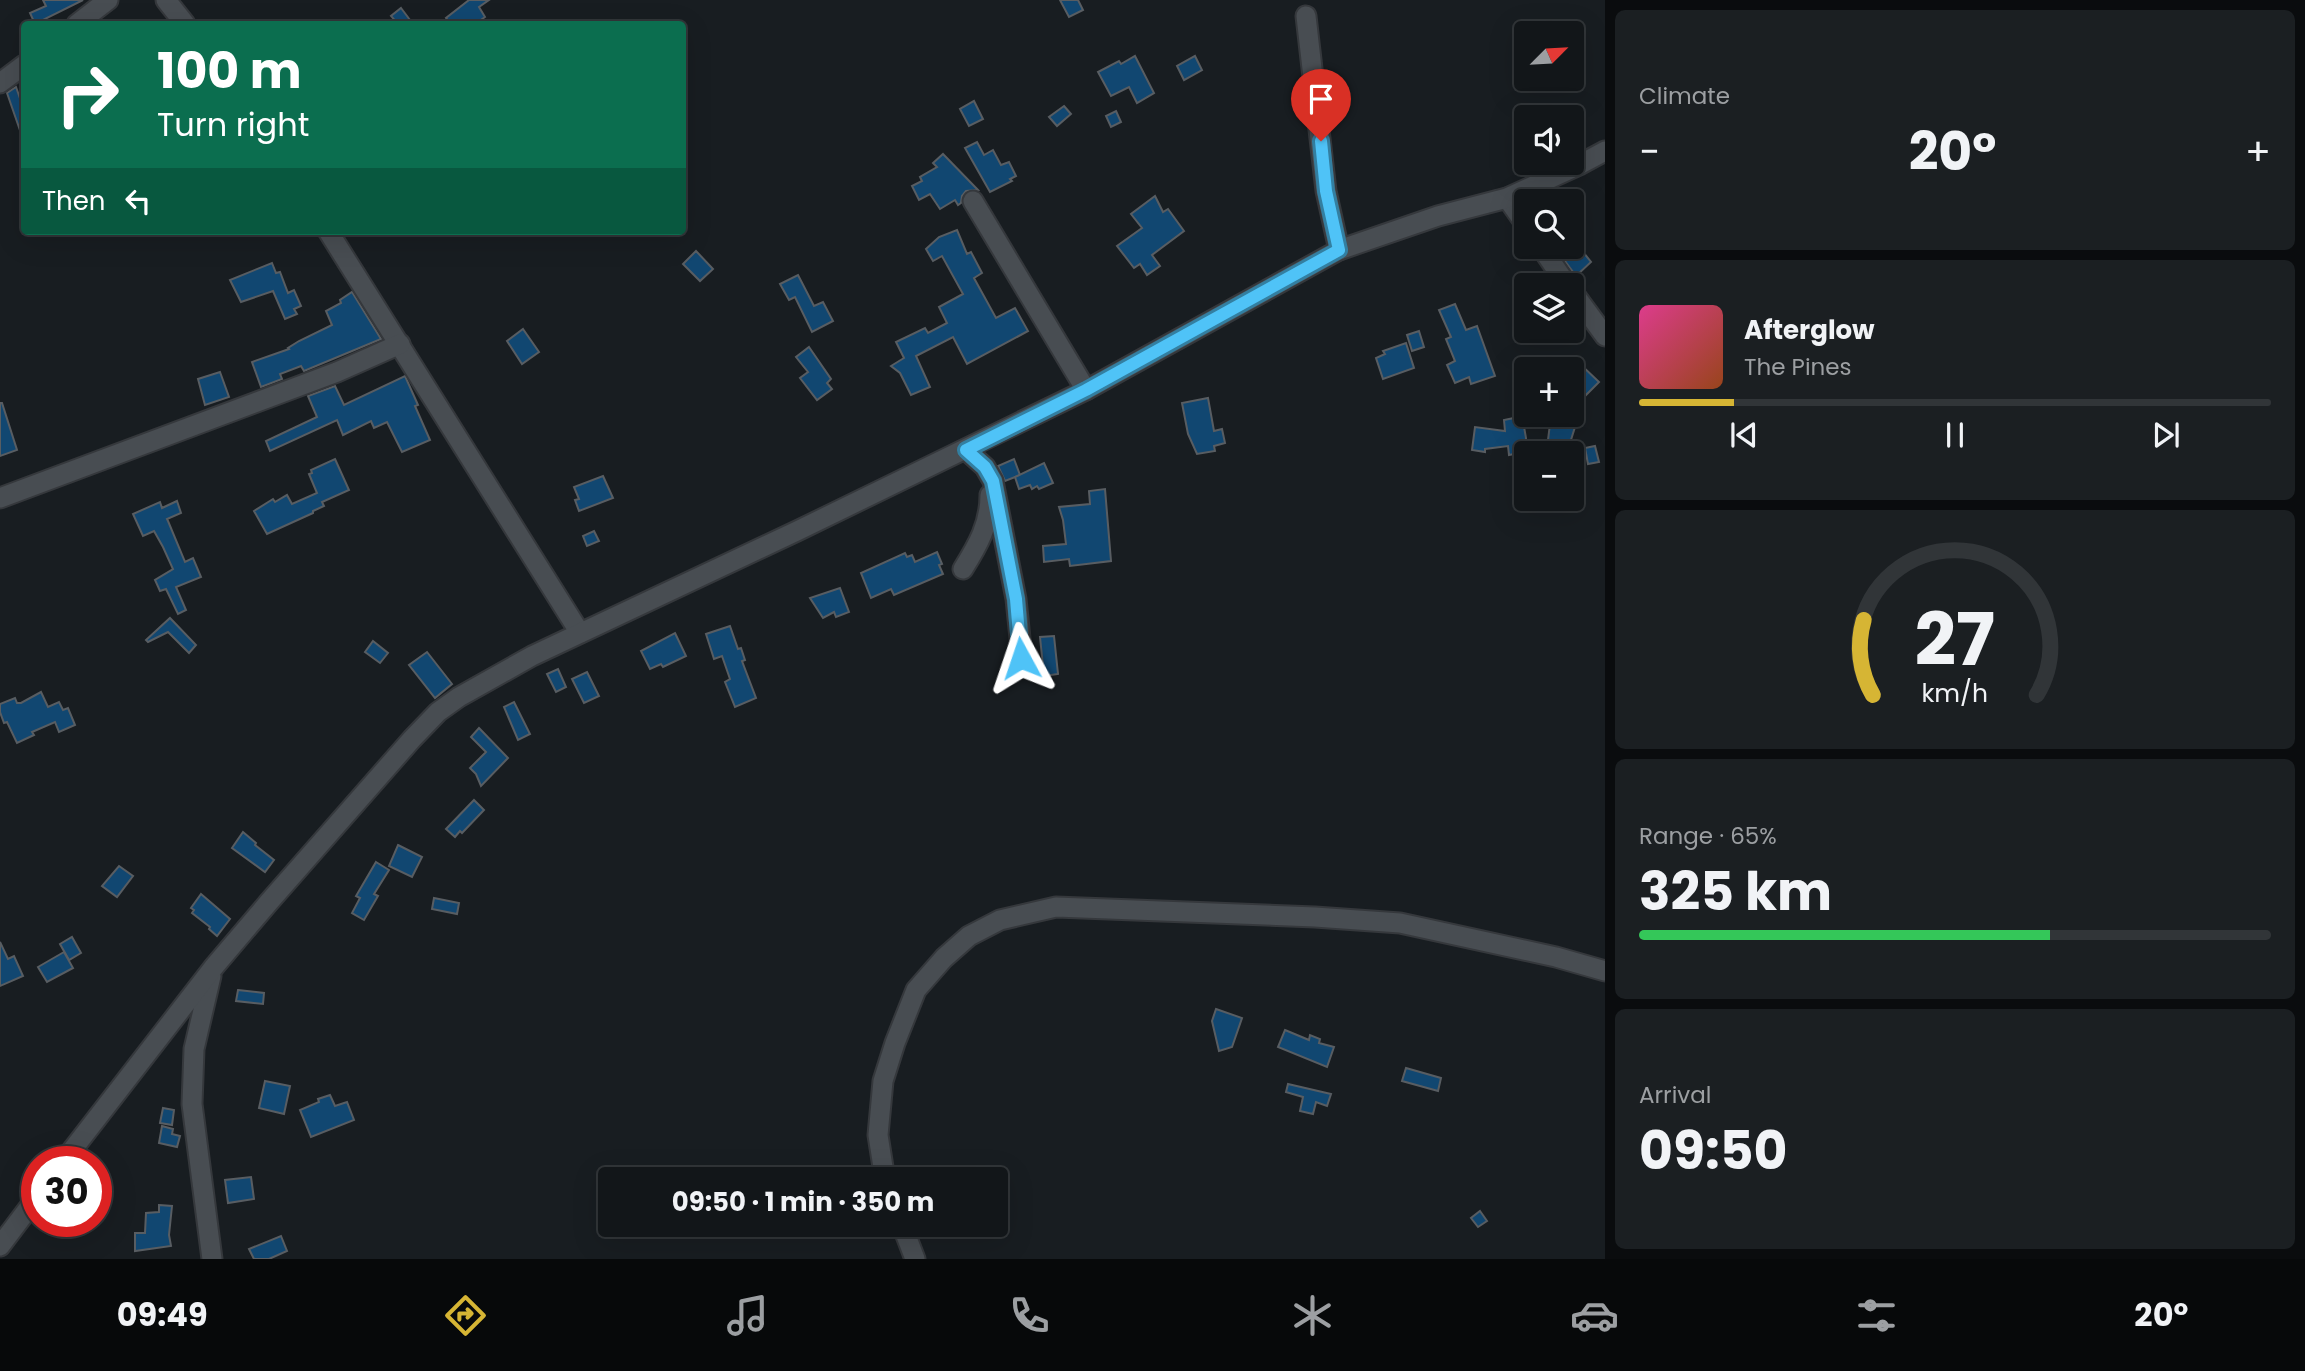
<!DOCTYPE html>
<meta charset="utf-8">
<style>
body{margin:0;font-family:Poppins,sans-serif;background:#1b1f22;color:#f1f3f6;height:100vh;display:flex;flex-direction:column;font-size:26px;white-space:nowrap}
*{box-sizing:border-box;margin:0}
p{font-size:23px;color:#9c9fa2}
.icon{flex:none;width:38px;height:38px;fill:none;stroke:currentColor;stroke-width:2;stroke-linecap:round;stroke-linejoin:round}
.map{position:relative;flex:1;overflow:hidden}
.details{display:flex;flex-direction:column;gap:10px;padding:10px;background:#0a0c0e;width:700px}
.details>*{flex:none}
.guide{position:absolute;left:21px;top:21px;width:665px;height:214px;border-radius:7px;box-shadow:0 7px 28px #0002,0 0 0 2px #313538;background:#0b6e4f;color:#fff;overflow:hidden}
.needle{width:46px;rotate:66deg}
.tools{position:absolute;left:1514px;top:21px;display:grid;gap:14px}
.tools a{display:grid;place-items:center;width:70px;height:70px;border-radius:7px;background:#121619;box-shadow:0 7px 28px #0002,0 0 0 2px #313538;font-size:35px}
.speed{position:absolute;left:21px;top:1146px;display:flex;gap:14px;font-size:35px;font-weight:700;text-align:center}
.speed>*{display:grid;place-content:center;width:91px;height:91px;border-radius:50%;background:#121619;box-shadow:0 7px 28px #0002,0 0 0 2px #313538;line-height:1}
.speed .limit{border:10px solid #d22;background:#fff;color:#111}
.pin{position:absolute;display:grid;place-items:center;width:60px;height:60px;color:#fff;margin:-72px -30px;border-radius:50% 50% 50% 0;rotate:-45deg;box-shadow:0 0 7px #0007}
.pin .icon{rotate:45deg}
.me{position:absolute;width:77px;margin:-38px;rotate:355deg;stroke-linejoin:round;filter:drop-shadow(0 0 5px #0008)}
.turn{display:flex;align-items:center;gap:24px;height:147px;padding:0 21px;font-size:32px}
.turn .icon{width:91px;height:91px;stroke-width:2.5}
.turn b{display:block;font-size:49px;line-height:60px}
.then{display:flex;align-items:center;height:66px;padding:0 21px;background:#0003;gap:14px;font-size:26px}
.big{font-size:52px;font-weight:700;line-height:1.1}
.details .widget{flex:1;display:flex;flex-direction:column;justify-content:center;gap:10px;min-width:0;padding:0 24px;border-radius:10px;background:#1b1f22}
.details .dial{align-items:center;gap:0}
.dial svg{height:182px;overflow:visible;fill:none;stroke:#313538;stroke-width:7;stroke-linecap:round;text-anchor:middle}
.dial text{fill:#f1f3f6;stroke:none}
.song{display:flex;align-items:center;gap:21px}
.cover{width:84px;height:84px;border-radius:10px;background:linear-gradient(135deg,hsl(330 70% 55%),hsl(20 70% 35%))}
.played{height:7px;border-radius:4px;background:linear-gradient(90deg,#d6b534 15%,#313538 15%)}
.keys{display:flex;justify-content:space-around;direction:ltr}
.heat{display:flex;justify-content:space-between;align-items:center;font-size:38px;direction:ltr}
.charge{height:10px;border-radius:5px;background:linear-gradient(90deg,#34c759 65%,#313538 0)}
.trip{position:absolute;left:598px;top:1167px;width:410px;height:70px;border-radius:7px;background:#121619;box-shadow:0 7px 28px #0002,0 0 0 2px #313538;font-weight:700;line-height:70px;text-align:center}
.tabs{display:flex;height:112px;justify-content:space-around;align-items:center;background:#07090a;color:#9c9fa2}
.tabs .icon{width:49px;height:49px}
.tabs .current{color:#d6b534}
.tabs b{font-size:32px;color:#f1f3f6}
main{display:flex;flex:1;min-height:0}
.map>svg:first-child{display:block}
</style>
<main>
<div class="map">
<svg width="1605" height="1259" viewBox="0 0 1605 1259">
<rect width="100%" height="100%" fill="#181d21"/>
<g fill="#114771" stroke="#585d62" stroke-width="2">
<path d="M43,0H83L35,24L30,13L46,6Z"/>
<path d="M469,0H489L479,7L485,17L475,24H451L446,18Z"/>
<path d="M1060,0H1078L1083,10L1069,17Z"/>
<path d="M401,8L413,24H398L391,16Z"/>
<path d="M1135,56L1154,93L1137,103L1129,87L1111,96L1098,72L1119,61L1121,64Z"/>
<path d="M1195,56L1202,70L1184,80L1177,66Z"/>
<path d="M16,87L24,110L23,139L7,93Z"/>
<path d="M974,101L983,119L969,126L960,109Z"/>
<path d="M1064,106L1071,114L1057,126L1049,117Z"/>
<path d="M1116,111L1121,122L1111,127L1106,116Z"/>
<path d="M977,142L984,155L993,150L1001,165L1009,162L1016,176L1010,179L1012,181L990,192L965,148Z"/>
<path d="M943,154L978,190L966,191L962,196L961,203L958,205L955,200L940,209L930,194L919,200L912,186L922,181L920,177L937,167L933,163Z"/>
<path d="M1155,196L1163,212L1168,209L1184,231L1152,255L1160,266L1147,275L1140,264L1134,268L1117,246L1142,228L1131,214Z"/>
<path d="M957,230L967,254L971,252L982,273L974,278L996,318L1015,308L1028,331L967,364L953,337L916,356L930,387L911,395L900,373L891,366L904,358L896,342L925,328L928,333L947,323L939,307L963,294L942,256L933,261L926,249L939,237Z"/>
<path d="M1580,248L1591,262L1576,276L1565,261Z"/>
<path d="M696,251L713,269L700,281L683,264Z"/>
<path d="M272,263L276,273L280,272L288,293L294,290L301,306L294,309L297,314L285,319L273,291L241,302L230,280Z"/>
<path d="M798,275L814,306L823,302L833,321L812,332L795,297L789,300L780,284Z"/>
<path d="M352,292L381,339L304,371L301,366L280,374L282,379L261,387L252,362L289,349L288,348L299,341L332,325L326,311L341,303L340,300Z"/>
<path d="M1455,304L1466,330L1477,326L1495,376L1471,384L1469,377L1455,383L1447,365L1455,361L1446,339L1451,337L1439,310Z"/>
<path d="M523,329L539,352L522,364L507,341Z"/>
<path d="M1419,331L1424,347L1412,351L1407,335Z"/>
<path d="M1406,343L1414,368L1383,379L1376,358L1385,354L1383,351Z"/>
<path d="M809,347L831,379L827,383L832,389L817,400L800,378L808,372L796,357Z"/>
<path d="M1579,363L1599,382L1585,396L1572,384V371Z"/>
<path d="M220,372L229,397L205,405L198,379Z"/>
<path d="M405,376L418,405L415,406L430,440L402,452L387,422L374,428L371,421L343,435L337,420L270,451L266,441L317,417L308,396L335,386L344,405Z"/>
<path d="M1208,398L1214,431L1222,429L1225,443L1214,446L1215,451L1197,454L1188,434L1182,403Z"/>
<path d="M0,403H2L17,450L0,456Z"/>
<path d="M1514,418L1515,422L1523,421L1526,438V445L1518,446L1519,453L1509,455L1508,446L1485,449V452L1472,450L1475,427L1505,431L1504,420Z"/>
<path d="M1550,424L1575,427L1570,443L1548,440Z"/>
<path d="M1595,446L1599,462L1588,464L1585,448Z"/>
<path d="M335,459L349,490L322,502L324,506L313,511V513L267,534L254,511L273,499L275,502L287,495L292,504L317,493L309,474L312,473L311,470Z"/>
<path d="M1014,459L1020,475L1005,481L998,466Z"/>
<path d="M1044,463L1053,483L1039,489L1037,486L1032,489L1030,485L1019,489L1015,477Z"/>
<path d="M603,476L613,498L579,511L575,500L579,499L574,487Z"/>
<path d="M1105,489L1111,561L1070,566L1069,559L1044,562L1043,546L1066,544L1063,520L1059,507L1090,504L1089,491Z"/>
<path d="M177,501L181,513L167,519L168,521L185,562L193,558L201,577L176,587L186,610L178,614L166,589L160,591L155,580L173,569L163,547L154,531L143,536L133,514L160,502L162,508Z"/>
<path d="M594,531L599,541L587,546L583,536Z"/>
<path d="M937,552L942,564L939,565L943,574L894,595L891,589L871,598L861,573L905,553L907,557L912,555L915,562Z"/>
<path d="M840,588L849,612L836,617L834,612L823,618L810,598Z"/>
<path d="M170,618L196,645L189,653L168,632L148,642L146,640Z"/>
<path d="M730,626L738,649L741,648L745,660L742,661L756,698L735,707L725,682L730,679L722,656L714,659L706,634Z"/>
<path d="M675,633L686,656L663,667L661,664L650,669L641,651Z"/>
<path d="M1054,636L1058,674L1044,676L1040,637Z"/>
<path d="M373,641L388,653L380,663L365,652Z"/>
<path d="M427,652L452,684L435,698L409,665Z"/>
<path d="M558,669L566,687L556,692L547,674Z"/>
<path d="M587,672L599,696L584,703L572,679Z"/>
<path d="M41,692L48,707L59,702L63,710L68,708L75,725L59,732L55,722L32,732L34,735L17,743L7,722L4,723L0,712V704L15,698L17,703H21Z"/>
<path d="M514,702L530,734L518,740L504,707Z"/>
<path d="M479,728L508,758L481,786L476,774L470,768L486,752L471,737Z"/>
<path d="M474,800L484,810L462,833L460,831L455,837L446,829Z"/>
<path d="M243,832L256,843L255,845L274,860L265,872L232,848Z"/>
<path d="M398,845L422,857L412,877L389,866Z"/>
<path d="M376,862L389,870L374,894L378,896L364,920L352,913L360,898L356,896Z"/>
<path d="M119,866L133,876L117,897L102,886Z"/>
<path d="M201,894L230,919L217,936L209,929L210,927L192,913L194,910L191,908Z"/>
<path d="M434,898L459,903L457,914L432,909Z"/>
<path d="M72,937L81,953L69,960L60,944Z"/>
<path d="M0,942L8,959L14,956L23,976L0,986Z"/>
<path d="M64,952L73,968L47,982L38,967Z"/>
<path d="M238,990L264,993L263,1004L236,1001Z"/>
<path d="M1216,1009L1242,1018L1232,1047L1219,1051L1212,1021Z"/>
<path d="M1285,1030L1309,1040L1310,1035L1320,1039L1319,1043L1334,1047L1327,1067L1278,1047Z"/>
<path d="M1406,1068L1441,1078L1438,1091L1402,1081Z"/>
<path d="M265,1081L290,1086L284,1114L259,1108Z"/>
<path d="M1288,1084L1331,1094L1327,1106L1316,1102L1313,1114L1300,1111L1303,1097L1286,1092Z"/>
<path d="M330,1095L335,1106L347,1102L354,1120L311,1137L300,1110L319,1102L318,1099Z"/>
<path d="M163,1108L174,1110L172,1125L160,1123Z"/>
<path d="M162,1126L173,1129L172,1134L180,1136L177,1147L159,1143Z"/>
<path d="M251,1177L254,1199L228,1203L225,1180Z"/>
<path d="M159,1205L172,1206L169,1235L171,1246L135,1251V1233H145L146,1213L159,1212Z"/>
<path d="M1480,1211L1487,1221L1478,1227L1471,1218Z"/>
<path d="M281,1236L287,1251L269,1259H254L249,1249Z"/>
</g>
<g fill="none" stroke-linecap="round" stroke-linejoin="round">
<g stroke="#35383c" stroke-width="23">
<g id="minor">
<path d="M166,0L185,24"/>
<path d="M1306,16L1326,191L1339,250"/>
<path d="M77,24L108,0"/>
<path d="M0,83L24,65"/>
<path d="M1507,198L1526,225"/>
<path d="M973,201L1086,390"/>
<path d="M328,231L580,633"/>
<path d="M1541,247L1567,285"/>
<path d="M1572,291L1605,336"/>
<path d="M966,450L985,467L993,481L1016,599L1022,658"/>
<path d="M0,498L337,372L400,344"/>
<path d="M963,569C978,545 990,524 990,495"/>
<path d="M211,976L194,1049L192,1104L212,1259"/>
<path d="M63,1162L213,968L269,902L412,739L438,712L459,697L532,656L797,531L1086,390L1339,250L1438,216L1507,198L1579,165L1605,151"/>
<path d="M885,1180L878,1135L883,1081L895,1043L916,990L944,958L969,936L1000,920L1056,907L1315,917L1400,923L1556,957L1605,971"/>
<path d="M902,1225L915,1259"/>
<path d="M0,1246L37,1197"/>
</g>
</g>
<use href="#minor" stroke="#484d52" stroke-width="19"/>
</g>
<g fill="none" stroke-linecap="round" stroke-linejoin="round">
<g stroke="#337fa1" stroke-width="18">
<path id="route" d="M1021,658L1016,599L993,481L985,467L966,450L1086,390L1339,250L1326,191L1321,141"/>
</g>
<use href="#route" stroke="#4fc3f7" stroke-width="12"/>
</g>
</svg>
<div class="tools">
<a><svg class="needle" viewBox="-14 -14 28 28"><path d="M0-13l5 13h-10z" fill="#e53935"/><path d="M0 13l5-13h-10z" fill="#9c9fa2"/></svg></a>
<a><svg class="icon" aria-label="sound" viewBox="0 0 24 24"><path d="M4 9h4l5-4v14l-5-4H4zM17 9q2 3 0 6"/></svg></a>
<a><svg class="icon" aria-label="search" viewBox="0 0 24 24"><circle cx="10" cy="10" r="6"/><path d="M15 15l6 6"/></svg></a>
<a><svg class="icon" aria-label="layers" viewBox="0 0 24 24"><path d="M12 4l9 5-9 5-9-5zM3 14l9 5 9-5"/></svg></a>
<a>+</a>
<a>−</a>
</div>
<div class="speed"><div class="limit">30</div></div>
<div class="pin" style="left:1321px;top:141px;background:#d93025"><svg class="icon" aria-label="arrive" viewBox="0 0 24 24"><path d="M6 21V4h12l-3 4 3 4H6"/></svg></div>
<svg class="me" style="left:1021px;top:658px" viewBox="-20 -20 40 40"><path d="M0-17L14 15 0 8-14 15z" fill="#4fc3f7" stroke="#fff" stroke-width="4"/></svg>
<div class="trip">09:50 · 1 min · 350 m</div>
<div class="guide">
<div class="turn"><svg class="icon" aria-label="right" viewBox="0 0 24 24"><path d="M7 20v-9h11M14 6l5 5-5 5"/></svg><div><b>100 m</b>Turn right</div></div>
<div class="then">Then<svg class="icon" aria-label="left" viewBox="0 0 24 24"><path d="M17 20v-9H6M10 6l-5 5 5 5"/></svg></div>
</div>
</div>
<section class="details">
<div class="widget"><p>Climate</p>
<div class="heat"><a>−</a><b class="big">20°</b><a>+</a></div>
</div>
<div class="widget">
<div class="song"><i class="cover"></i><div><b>Afterglow</b><p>The Pines</p></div></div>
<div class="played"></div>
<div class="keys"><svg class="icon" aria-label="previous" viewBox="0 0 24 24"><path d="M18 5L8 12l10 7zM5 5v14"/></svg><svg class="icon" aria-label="pause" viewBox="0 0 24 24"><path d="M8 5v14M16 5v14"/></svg><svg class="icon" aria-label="next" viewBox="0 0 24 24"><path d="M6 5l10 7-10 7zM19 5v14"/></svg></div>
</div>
<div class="widget dial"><svg viewBox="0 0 100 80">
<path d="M14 69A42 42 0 1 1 86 69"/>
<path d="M14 69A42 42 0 0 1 10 36" stroke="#d6b534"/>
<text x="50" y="56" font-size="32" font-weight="700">27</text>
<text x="50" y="72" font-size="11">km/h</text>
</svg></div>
<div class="widget"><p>Range · 65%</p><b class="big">325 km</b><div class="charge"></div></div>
<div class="widget"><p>Arrival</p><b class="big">09:50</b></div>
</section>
</main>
<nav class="tabs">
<b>09:49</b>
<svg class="icon current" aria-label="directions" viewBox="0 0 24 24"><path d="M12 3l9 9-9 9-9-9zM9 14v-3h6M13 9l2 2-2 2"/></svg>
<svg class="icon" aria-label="music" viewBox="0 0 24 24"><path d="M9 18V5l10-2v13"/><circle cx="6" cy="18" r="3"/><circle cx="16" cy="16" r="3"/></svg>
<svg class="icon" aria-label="phone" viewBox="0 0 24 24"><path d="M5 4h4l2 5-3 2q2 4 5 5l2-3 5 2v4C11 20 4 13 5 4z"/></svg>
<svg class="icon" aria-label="climate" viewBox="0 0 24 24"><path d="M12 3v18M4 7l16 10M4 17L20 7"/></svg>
<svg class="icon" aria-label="car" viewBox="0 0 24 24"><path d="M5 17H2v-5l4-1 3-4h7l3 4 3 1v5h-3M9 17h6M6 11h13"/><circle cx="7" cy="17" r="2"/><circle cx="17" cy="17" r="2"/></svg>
<svg class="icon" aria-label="filters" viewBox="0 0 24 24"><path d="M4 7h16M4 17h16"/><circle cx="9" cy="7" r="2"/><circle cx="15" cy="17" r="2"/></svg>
<b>20°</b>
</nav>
